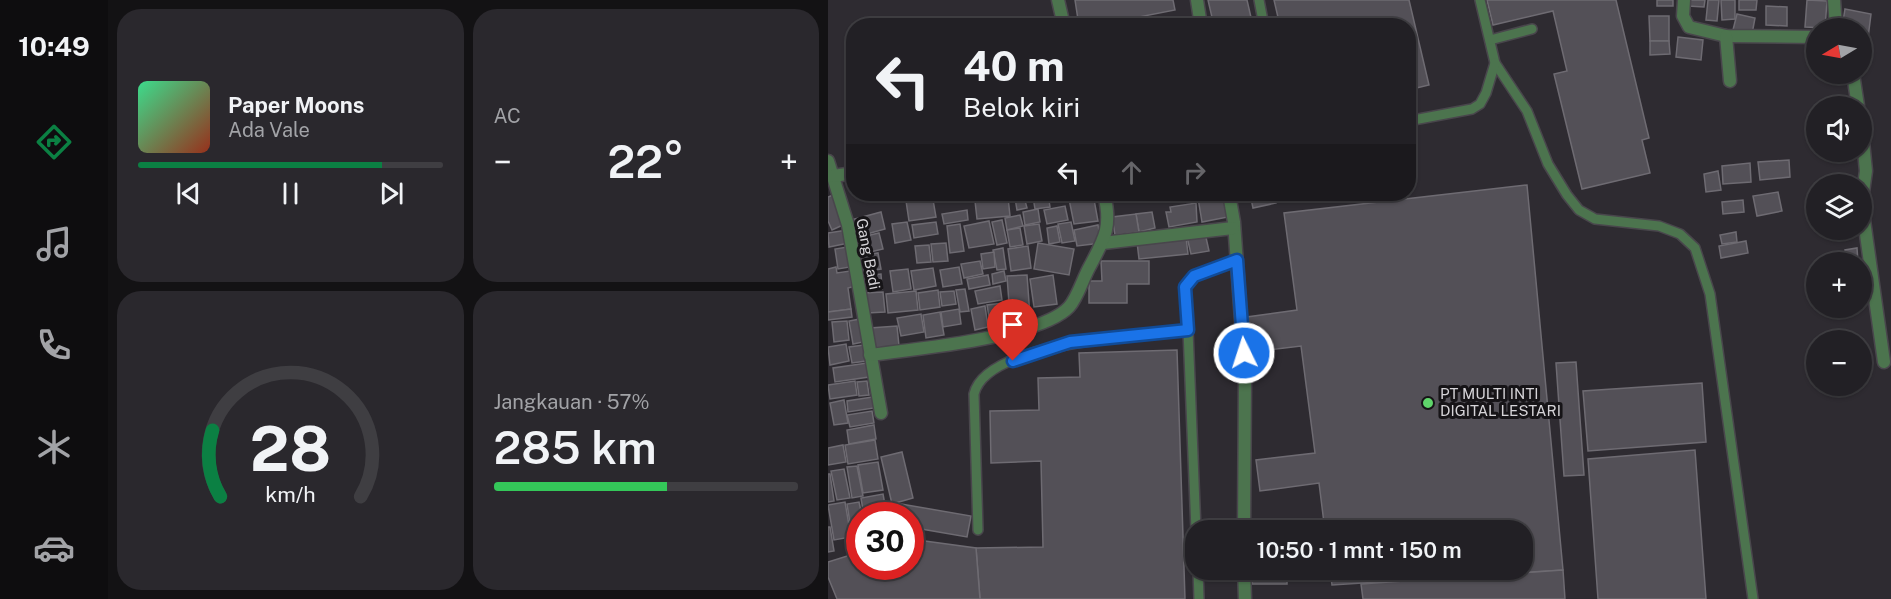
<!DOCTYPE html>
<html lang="id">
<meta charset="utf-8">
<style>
body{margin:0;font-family:"Public Sans",sans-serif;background:#2a282d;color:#f1f3f6;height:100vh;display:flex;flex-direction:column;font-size:22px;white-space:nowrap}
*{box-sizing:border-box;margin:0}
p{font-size:20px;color:#a2a3a7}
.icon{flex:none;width:33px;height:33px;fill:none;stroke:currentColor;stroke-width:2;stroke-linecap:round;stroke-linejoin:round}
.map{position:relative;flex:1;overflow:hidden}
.details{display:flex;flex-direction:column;gap:9px;padding:9px;background:#131214;width:720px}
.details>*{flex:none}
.top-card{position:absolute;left:18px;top:18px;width:570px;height:183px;border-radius:24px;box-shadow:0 2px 4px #0004,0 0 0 2px #3f3e42;background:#222025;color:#f1f3f6;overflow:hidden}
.needle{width:39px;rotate:260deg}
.controls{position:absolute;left:978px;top:18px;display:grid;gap:12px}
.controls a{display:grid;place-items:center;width:66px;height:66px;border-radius:50%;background:#222025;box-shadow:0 2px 4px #0004,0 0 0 2px #3f3e42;font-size:30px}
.speed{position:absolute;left:18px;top:502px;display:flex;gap:12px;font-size:30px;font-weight:700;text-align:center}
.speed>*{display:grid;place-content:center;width:78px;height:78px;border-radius:50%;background:#222025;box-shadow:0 2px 4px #0004,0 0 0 2px #3f3e42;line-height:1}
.speed .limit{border:9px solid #d22;background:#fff;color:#111}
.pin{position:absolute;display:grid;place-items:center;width:51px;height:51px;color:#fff;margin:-62px -26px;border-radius:50% 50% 50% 0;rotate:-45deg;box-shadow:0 0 6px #0007}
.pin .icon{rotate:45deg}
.me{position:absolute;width:66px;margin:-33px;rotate:356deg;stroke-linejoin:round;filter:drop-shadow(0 0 4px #0008)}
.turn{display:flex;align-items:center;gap:21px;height:126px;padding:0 18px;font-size:27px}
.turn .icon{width:78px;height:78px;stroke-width:2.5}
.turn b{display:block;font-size:42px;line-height:51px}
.lanes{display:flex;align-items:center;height:57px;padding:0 18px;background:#0003;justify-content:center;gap:30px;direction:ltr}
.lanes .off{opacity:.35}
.big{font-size:45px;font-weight:600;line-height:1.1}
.details .tile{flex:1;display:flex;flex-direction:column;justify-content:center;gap:9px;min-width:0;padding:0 21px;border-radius:24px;background:#2a282d}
.details .dial{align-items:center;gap:0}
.dial svg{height:156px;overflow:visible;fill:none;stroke:#3f3e42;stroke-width:7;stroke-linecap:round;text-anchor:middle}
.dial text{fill:#f1f3f6;stroke:none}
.song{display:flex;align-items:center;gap:18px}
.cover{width:72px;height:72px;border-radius:9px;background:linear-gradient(135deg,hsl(150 70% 55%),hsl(10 70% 35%))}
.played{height:6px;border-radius:3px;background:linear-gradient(90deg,#0b8043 80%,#3f3e42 80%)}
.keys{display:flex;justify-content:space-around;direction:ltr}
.heat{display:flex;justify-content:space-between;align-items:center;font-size:33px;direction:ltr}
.charge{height:9px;border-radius:4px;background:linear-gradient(90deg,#34c759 57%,#3f3e42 0)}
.details .tiles{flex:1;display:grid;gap:9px;grid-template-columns:repeat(2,1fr)}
.trip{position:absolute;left:357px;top:520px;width:348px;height:60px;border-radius:24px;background:#222025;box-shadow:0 2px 4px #0004,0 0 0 2px #3f3e42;font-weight:600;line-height:60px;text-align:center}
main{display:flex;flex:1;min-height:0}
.menu{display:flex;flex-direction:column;width:108px;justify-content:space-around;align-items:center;background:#0e0d0f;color:#a2a3a7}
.menu .icon{width:42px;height:42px}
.menu .active{color:#0b8043}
.menu b{font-size:27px;color:#f1f3f6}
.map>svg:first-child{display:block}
</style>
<main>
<nav class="menu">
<b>10:49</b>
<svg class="icon active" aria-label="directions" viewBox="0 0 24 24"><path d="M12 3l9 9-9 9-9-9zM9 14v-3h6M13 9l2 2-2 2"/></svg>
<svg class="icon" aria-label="music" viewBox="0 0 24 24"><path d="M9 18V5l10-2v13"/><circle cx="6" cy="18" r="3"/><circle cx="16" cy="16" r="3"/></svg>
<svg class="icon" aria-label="phone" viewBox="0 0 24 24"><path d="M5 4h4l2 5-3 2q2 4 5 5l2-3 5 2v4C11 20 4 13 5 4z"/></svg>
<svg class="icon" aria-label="climate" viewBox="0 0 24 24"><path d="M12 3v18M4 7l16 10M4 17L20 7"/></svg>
<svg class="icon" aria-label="car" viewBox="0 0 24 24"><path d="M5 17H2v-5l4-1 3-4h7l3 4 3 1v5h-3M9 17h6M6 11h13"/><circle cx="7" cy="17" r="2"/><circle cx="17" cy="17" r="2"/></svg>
</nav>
<section class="details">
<div class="tiles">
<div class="tile">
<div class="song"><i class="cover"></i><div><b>Paper Moons</b><p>Ada Vale</p></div></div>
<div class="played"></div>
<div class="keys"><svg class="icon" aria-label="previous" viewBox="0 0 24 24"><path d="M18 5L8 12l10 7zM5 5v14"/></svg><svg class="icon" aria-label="pause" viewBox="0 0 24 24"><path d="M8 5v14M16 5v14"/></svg><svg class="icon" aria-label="next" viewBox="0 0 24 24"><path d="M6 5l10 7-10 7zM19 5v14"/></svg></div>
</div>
<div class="tile"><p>AC</p>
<div class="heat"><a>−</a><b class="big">22°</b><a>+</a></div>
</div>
<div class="tile dial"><svg viewBox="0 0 100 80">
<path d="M14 69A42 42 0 1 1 86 69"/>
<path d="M14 69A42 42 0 0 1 10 35" stroke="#0b8043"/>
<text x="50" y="56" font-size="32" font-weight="700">28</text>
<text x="50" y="72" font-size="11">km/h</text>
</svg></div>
<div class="tile"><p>Jangkauan · 57%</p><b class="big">285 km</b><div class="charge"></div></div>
</div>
</section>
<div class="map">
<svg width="1063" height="599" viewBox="0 0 1063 599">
<rect width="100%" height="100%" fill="#2e2b31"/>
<g fill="#535057" stroke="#6e6b72" stroke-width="1.5">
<path d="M247,0H345L347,10L265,26H251Z"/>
<path d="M380,0H419L425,26H386Z"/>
<path d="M446,0H581L601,85L580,90V26H452Z"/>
<path d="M659,0H788L821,138L814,140L822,173L754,189L726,74L739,71L725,11L665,25Z"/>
<rect x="829" y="0" width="16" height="6"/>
<path d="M861,0H877L876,7L860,6Z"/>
<path d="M880,0H891L889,21L878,20Z"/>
<path d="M893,0H907V19L894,20Z"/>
<path d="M911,0H929L928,10H911Z"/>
<path d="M979,0L999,1L997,28L977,27Z"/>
<path d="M938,6L959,7V26L938,25Z"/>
<path d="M1017,9L1043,14L1040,38L1034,37V28H1014Z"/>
<path d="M909,14L927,18L924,34L905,30Z"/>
<path d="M821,16H841V41H822Z"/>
<path d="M850,37L875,40L873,60L848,57Z"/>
<path d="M822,41H841L842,54L822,55Z"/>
<path d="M961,160L962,177L932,180L930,162Z"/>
<path d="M922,163L923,182L895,184L894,166Z"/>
<path d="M890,171L893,190L878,192L876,174Z"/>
<path d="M699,185L735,570L504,585L502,570H694V531H497L491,483L432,491L428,460L487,453L473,346L424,352L419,317L469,310L456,213Z"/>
<path d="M950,192L954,211L929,216L925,196Z"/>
<path d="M77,194H104L108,217L81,221Z"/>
<path d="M220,194L222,207L207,209L205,197Z"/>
<path d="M240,194H265L270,221L246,224Z"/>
<path d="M396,194L400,217L374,222L370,198Z"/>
<path d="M422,194H446L448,203L425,208Z"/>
<path d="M5,195L17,224L4,230L0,221V197Z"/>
<path d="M180,197L182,216L149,219L147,201Z"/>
<path d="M196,197L199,208L189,210L187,198Z"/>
<path d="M915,200L916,212L895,214L894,202Z"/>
<path d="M368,203L369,222L341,227L338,212H343L342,207Z"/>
<path d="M237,206L240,220L219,224L216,210Z"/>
<path d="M210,209L212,222L197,225L195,212Z"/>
<path d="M139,210L140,220L116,224L114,214Z"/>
<path d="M53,212L57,229L28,237L23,220Z"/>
<path d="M324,212L327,228L311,232L308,214Z"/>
<path d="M308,214L311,232L287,235L284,217Z"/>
<path d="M192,215L195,226L179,230L177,218Z"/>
<path d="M174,220L179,243L169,245L164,222Z"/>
<path d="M161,221L166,244L141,248L136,226Z"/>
<path d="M79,222L83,240L67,243L64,224Z"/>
<path d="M108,222L110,234L86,238L84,225Z"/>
<path d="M243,222L247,241L234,243L230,224Z"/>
<path d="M132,224L136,251L122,253L119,226Z"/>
<path d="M211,224L214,241L199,244L196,226Z"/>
<path d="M270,225L273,243L249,246L246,230Z"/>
<path d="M229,226L232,242L221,244L219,228Z"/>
<path d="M192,228L195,245L182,247L179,230Z"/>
<path d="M19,230L21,243L1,247L0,233Z"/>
<path d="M908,232L909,242L894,244L892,235Z"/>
<path d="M51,233L55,249L29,255L25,239Z"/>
<path d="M377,233L381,251L363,254L359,237Z"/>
<path d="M358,237L360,254L311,259L309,242Z"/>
<path d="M918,241L920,253L893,258L891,246Z"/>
<path d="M118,243L120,261L105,262L103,244Z"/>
<path d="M210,243L246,249L241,275L206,269Z"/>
<path d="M101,245L103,262L89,263L87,246Z"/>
<path d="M200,246L203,268L183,271L180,249Z"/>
<path d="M19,247L22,267L10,269L7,249Z"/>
<path d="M175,248L178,269L169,270L165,250Z"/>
<path d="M1029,248L1030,262H1018L1017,250Z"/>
<path d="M166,252L167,267L155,269L153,254Z"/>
<path d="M50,253L53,269L32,272L29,257Z"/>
<path d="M152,261L155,274L136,278L133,264Z"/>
<path d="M273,261H321V284H299V303H261V281H274Z"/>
<path d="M8,267L9,273L22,271L24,287L20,288L23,309L0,312V269Z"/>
<path d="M131,267L134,284L115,287L112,270Z"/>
<path d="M105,268L108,286L86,290L83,271Z"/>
<path d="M80,269L83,289L65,292L62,271Z"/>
<path d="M176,271L178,281L165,284L164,274Z"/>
<path d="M53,274L54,289L36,290L34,276Z"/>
<path d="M160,275L162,285L141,289L139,279Z"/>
<path d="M199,275L202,316L182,317L179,276Z"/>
<path d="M225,275L229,304L206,307L202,279Z"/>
<path d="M172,286L174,300L150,304L147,291Z"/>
<path d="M137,289L141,311L132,312L128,290Z"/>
<path d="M110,290L112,307L92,310L90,293Z"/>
<path d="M88,291L90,310L60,313L58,294Z"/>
<path d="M126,291L128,304L114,306L112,292Z"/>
<path d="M55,292L57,312L39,313L36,293Z"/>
<path d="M176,303L180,325L163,328L159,305Z"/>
<path d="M157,306L160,327L147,330L143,309Z"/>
<path d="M23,309L24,317L0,320V312Z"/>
<path d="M131,309L133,324L115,327L113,312Z"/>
<path d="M112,312L116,335L98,338L95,315Z"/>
<path d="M93,314L96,332L73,336L69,318Z"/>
<path d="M32,319L35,342L25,344L21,321Z"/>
<path d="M19,321L21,340L6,342L4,322Z"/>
<path d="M69,326L71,346L43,348L42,328Z"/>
<path d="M18,344L21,361L2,365L0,347Z"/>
<path d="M36,345L38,361L24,363L21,347Z"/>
<path d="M349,350L357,599H152L148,548L215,547L213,461L163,463L162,411L211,410L210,378L252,377L251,353Z"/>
<path d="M748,362L756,475L736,476L728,363Z"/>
<path d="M39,363L41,377L7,382L5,368Z"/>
<path d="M27,381L29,395L2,399L0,385Z"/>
<path d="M39,381L41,395L31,396L29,382Z"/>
<path d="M874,383L878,442L760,451L755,391Z"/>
<path d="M44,397L46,408L20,412L19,401Z"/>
<path d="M16,400L20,423L6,425L2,403Z"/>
<path d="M44,411L46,423L22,427L19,415Z"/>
<path d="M46,425L48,439L21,444L19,430Z"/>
<path d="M47,440L50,459L20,464L17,445Z"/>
<path d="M15,445L18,462L0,465V448Z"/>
<path d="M867,450L878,599H770L760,459Z"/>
<path d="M74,452L85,498L64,504L53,457Z"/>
<path d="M50,462L55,490L35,493L30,465Z"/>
<path d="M29,466L35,496L24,498L19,467Z"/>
<path d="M16,469L22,498L9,500L3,471Z"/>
<path d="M0,474H2L6,501L0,502Z"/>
<path d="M55,494L59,516H36L33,498Z"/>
<path d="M17,502L23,537L6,540L0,505Z"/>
<path d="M31,502L34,516L32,521L22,523L19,504Z"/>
<path d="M73,504L143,516L139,537L82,527V516H71Z"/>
<path d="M450,521V531H423V522Z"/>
<path d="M32,523V542L27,543L24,525Z"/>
<path d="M0,527H2L6,551L0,552Z"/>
<path d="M82,539L148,548L152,599H9L0,577V562L32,552V567H82Z"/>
<path d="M423,570H459V584H424Z"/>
<path d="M735,570L737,599H535L533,584Z"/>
</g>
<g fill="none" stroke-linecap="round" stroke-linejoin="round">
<g stroke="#49464c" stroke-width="12">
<g id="lane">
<path d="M431,0L436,26"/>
<path d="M652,0L667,63L699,111L720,164L739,195L751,210L767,219L831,226L852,234L867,248L882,294L925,599"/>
<path d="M662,40L704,29"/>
<path d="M580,121L644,109L652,104L658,93L667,63"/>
<path d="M360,330L368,531"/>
<path d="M150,530L146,394C158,342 314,335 360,330L357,287L366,276L409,260"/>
<path d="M370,570L371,599"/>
</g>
</g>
<g stroke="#49464c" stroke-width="15">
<g id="street">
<path d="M230,0L236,26"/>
<path d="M369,0L373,26"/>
<path d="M856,0L855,16L861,27L898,36L988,37"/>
<path d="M1006,0L1008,28"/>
<path d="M898,36L902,81"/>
<path d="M1025,74L1030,106"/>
<path d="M1034,132L1038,171L1034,199"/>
<path d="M0,161L20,225L53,413"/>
<path d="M5,176L26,173"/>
<path d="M401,194L406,222L417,376L416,531"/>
<path d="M1034,206L1056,362"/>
<path d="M275,243L405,228"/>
<path d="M42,355C86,349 212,338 241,307C250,297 255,278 262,266C277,238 284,226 276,194"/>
<path d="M416,570L417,599"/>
</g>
</g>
<use href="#lane" stroke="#4c744e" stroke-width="9"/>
<use href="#street" stroke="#4c744e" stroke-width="12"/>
</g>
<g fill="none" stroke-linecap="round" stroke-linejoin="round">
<g stroke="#114b97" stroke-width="15">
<path id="route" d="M185,361L242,342L360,330L357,287L366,276L409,260L416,353"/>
</g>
<use href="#route" stroke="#1a73e8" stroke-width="10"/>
</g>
<circle fill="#5fd56b" stroke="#161417" stroke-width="2" cx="600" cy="403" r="6"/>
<g text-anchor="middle" stroke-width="6" stroke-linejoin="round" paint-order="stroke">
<g font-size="15" fill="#d6d4d8" stroke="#161417">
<text transform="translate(40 254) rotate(79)" y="5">Gang Badi</text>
</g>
<g font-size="15" fill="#d6d4d8" stroke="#161417" text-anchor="start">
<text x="612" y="399">PT MULTI INTI<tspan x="612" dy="17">DIGITAL LESTARI</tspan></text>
</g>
</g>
</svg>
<div class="controls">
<a><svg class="needle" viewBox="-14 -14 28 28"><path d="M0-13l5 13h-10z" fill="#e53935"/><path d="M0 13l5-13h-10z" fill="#a2a3a7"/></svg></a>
<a><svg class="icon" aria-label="sound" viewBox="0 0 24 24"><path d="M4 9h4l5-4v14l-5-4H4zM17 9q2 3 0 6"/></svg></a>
<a><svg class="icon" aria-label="layers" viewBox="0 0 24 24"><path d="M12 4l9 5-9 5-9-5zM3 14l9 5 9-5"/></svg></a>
<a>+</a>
<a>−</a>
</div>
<div class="speed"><div class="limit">30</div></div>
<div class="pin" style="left:185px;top:361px;background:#d93025"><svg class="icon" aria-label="arrive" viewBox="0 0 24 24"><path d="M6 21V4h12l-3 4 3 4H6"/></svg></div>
<svg class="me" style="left:416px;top:353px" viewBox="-20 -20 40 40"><circle r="17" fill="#1a73e8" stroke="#fff" stroke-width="3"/><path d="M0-11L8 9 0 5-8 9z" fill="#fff"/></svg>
<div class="trip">10:50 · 1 mnt · 150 m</div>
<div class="top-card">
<div class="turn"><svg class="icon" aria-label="left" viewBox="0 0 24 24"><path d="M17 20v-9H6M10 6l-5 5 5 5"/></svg><div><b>40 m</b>Belok kiri</div></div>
<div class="lanes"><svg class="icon" aria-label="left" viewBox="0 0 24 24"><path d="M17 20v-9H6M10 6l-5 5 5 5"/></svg><svg class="icon off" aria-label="ahead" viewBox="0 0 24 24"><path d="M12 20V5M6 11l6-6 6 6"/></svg><svg class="icon off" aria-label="right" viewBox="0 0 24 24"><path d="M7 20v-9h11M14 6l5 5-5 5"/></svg></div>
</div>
</div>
</main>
